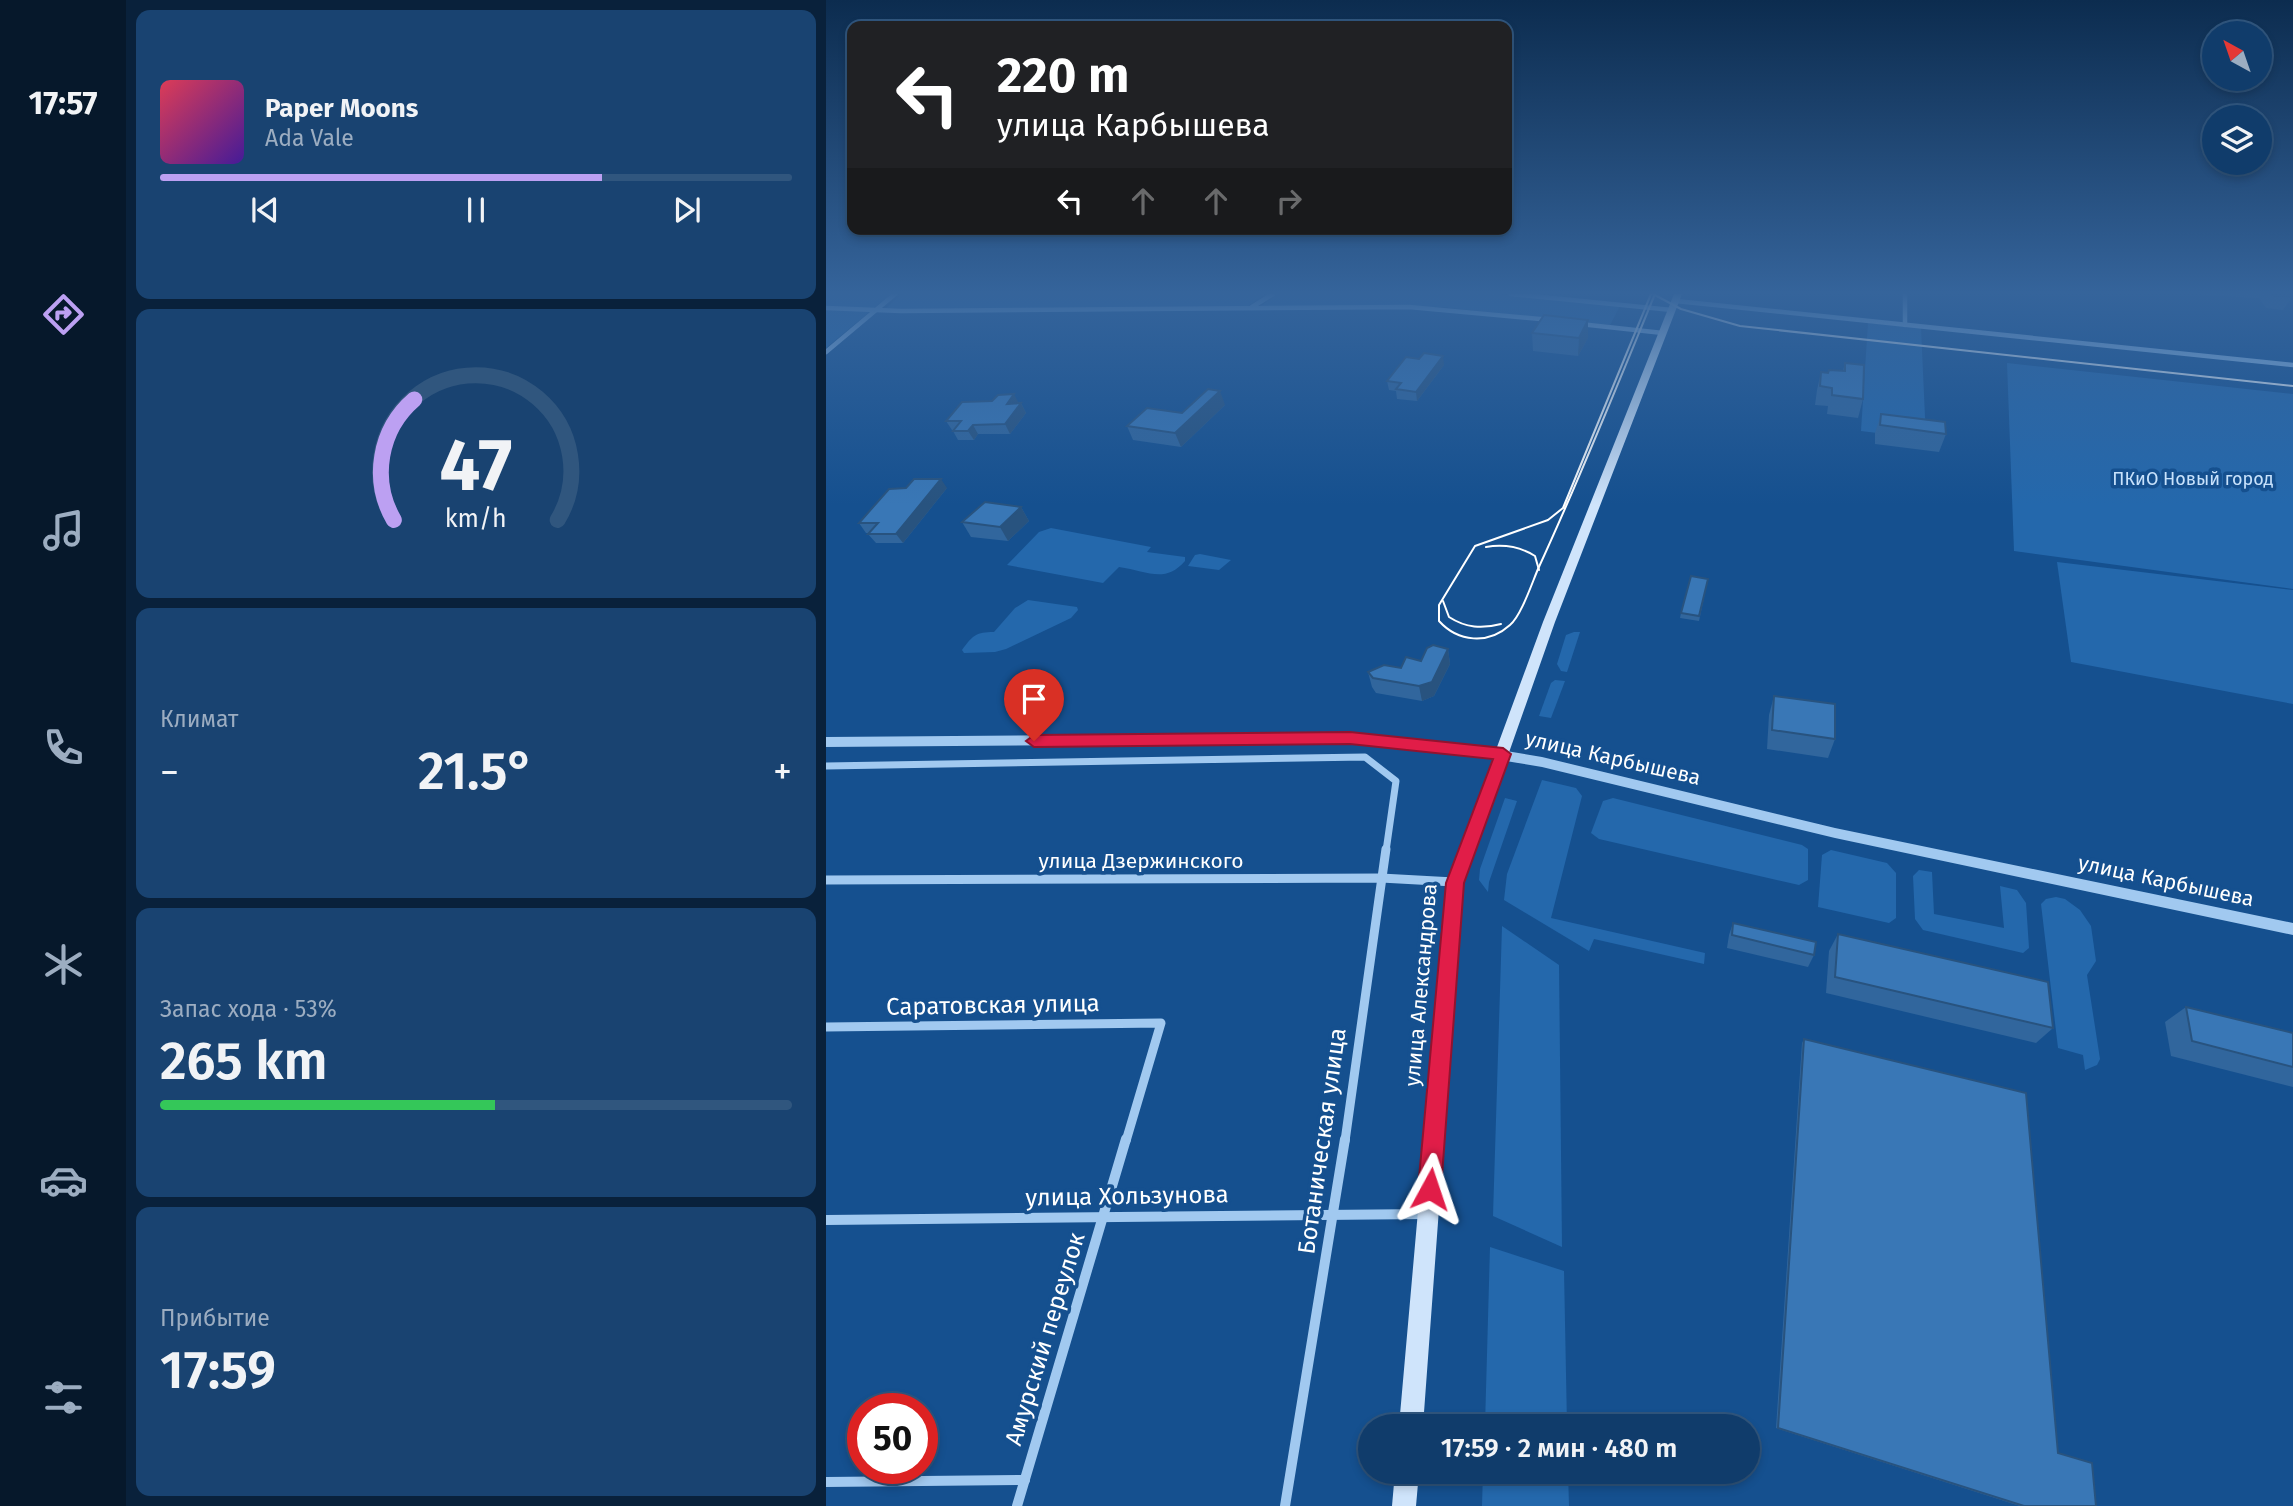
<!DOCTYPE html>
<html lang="ru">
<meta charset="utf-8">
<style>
body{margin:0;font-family:"Fira Sans",sans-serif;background:#194371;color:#f1f3f6;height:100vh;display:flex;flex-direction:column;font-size:26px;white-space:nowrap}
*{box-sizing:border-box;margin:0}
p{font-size:23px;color:#9cadc1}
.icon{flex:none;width:38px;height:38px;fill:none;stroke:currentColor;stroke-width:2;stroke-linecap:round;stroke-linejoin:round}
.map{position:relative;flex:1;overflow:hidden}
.panel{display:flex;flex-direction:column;gap:10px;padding:10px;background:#09213b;width:700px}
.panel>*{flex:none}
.banner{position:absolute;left:21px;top:21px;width:665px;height:214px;border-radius:14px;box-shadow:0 4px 10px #0003,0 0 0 2px #30567e;background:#202124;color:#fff;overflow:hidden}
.needle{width:46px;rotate:320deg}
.buttons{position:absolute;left:1376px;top:21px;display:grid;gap:14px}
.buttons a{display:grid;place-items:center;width:70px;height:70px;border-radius:50%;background:#103c6b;box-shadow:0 4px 10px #0003,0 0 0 2px #30567e;font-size:35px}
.speed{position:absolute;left:21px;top:1393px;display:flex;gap:14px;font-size:35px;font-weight:700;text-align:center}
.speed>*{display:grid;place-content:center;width:91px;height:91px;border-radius:50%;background:#103c6b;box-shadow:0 4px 10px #0003,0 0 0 2px #30567e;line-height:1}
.speed .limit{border:10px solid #d22;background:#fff;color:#111}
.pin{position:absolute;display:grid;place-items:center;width:60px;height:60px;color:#fff;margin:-72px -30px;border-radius:50% 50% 50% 0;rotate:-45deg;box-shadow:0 0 7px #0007}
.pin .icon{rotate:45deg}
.me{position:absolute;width:77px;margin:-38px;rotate:5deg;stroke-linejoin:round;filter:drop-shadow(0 0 5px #0008)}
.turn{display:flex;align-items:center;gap:24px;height:147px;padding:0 35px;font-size:32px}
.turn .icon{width:91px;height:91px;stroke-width:2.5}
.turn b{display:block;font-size:49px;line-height:60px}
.lanes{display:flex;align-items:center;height:66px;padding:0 35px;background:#0003;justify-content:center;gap:35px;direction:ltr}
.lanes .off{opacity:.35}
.big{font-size:52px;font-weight:600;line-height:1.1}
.panel .card{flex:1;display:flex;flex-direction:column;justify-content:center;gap:10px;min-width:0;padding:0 24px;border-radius:14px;background:#194371}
.panel .dial{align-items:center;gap:0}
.dial svg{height:182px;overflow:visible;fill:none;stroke:#30567e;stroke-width:7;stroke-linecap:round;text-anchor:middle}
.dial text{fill:#f1f3f6;stroke:none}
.song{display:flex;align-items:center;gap:21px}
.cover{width:84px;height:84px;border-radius:10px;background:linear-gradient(135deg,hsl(350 70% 55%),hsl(260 70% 35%))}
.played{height:7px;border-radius:4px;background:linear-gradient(90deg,#bca0f2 70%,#30567e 70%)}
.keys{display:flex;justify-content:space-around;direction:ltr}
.heat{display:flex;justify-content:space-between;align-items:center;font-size:38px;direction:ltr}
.charge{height:10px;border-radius:5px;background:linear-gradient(90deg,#34c759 53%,#30567e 0)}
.trip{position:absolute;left:532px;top:1414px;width:402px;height:70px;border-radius:35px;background:#103c6b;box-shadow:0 4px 10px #0003,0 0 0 2px #30567e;font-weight:600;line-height:70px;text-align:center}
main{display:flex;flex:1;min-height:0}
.menu{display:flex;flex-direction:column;width:126px;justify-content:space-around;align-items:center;background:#06182b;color:#9cadc1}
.menu .icon{width:49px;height:49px}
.menu .current{color:#bca0f2}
.menu b{font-size:32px;color:#f1f3f6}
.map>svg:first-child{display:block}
</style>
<main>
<nav class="menu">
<b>17:57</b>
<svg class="icon current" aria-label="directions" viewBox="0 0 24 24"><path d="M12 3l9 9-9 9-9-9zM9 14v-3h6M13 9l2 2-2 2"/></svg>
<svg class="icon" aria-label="music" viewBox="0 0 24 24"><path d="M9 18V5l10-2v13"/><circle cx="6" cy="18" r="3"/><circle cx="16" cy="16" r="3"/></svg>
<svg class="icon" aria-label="phone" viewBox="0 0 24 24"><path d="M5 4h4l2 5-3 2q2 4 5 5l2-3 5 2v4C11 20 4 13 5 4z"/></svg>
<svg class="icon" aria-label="climate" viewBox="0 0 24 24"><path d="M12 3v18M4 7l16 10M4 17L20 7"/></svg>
<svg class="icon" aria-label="car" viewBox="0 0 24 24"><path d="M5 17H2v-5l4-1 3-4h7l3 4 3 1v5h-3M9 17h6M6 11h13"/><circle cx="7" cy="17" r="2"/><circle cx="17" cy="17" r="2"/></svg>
<svg class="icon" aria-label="filters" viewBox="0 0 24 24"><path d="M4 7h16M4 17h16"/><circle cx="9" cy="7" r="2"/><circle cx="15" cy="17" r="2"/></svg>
</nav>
<section class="panel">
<div class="card">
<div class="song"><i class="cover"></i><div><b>Paper Moons</b><p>Ada Vale</p></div></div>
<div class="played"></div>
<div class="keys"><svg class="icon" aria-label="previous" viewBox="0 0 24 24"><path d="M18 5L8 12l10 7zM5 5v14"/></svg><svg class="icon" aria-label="pause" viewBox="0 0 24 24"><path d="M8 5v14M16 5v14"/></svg><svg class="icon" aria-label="next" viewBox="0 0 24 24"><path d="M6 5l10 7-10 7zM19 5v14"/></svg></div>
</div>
<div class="card dial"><svg viewBox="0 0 100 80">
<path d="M14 69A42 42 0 1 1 86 69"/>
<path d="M14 69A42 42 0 0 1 23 16" stroke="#bca0f2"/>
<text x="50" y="56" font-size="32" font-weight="700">47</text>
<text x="50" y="72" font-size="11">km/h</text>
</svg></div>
<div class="card"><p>Климат</p>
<div class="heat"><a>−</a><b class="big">21.5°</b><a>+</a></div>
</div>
<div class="card"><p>Запас хода · 53%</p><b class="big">265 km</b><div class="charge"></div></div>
<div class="card"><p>Прибытие</p><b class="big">17:59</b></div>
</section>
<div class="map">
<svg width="1467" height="1506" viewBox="0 0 1467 1506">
<rect width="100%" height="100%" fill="#15508f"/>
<g fill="#2468ac">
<path d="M0,294H65L0,348Z"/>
<path d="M76,294H439L422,306L59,309Z"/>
<path d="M452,294H671L794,306L784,325L616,307L435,306Z"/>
<path d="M1042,323L1095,328L1100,439L1035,431Z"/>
<path d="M1181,363L1467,394V589L1188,551Z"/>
<path d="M225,528L325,547L321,552L359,557V561C339,584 321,571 293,567L277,583L181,565L213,532Z"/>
<path d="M374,554L405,560L393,570L362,566L369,555Z"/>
<path d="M1231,562L1467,590V704L1245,662Z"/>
<path d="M202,600L251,607L252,610L245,618L180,649L169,652L138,653L136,650C147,635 150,632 168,632L189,608Z"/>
<path d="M748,632H754L741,672L735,671L731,664L740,635Z"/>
<path d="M729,680L739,681L725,718L713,716L725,683Z"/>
<path d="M716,780L750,788L756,796L725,918L879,953L878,964L768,939L763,951L678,900L681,874Z"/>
<path d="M679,798L691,801L663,882L662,892L653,880L654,869Z"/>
<path d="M787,798L976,845L982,849V880L973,885L773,839L765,833L777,801Z"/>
<path d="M1005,850L1061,863L1070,873V918L1063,923L992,907L996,855Z"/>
<path d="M1093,870L1106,872L1108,914L1178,928L1174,886L1191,890L1200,903L1203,948L1197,953L1097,930L1089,919L1087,876Z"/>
<path d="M1230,897L1239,899L1254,910L1265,926L1270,961L1261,975L1274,1059L1271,1065L1259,1070L1257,1055L1232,1048L1215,904L1220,899Z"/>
<path d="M676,926L733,965L736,1247L667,1216Z"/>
<path d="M664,1247L738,1271L741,1426H659Z"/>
<path d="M657,1472H742L743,1506H656Z"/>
</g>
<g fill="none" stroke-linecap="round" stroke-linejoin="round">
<g stroke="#a1c9f0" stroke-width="4.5">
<path d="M685,294L846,310"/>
<path d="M1079,294V325"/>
<path d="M850,301L1467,365"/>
<path d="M426,307L447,294"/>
<path d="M0,308L75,311L583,307L725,320"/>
<path d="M754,324L837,333"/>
<path d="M0,352L69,294"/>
</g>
<path stroke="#a1c9f0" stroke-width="7" d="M0,766L539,757L570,781L560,851"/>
<g stroke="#a1c9f0" stroke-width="9">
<path d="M0,880L555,878L628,882"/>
<path d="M0,1027L335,1023L300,1141"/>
<path d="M519,1141L560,849"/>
</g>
<g stroke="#a1c9f0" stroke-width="10">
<path d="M0,1220L601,1214"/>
<path d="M0,1482L199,1480"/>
<path d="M191,1506L300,1139"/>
<path d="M459,1506L519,1139"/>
</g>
<path fill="#a1c9f0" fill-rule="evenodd" d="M524,733L632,743L716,757L1009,828L1467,923V935L1009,838L716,767L632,753L524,743L0,747V737Z"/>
<g fill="#cfe4fb" fill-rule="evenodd">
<path d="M848,294H856L729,622L637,883L597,1426H573L621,883L717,622Z"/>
<path d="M569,1472H593L590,1506H566Z"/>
</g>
<g stroke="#fff" stroke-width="2">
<path d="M825,294L737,508L722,520L649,546L613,605V621C632,642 662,645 684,625C695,616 706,583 712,569C754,478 791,386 829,294"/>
<path d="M827,294L855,309L914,326L1467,386"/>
<path d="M660,547C678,544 693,546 709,556L713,570"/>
<path d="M617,601L623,617C640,628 656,629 675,624"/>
</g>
</g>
<g fill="#31669d">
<path d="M1375,294H1463L1466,297L1457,310L1440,308L1433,298L1375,295Z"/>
<path d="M762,320V338L752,356L707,351L706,333Z"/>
<path d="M1019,363L1037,399L1032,418L1001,414L1002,406L989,405L991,390L995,372L1002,373L1017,371Z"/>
<path d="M618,365L591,401L571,399L570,391L563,390L561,381Z"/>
<path d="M193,403H195L200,413L184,434H152L148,440H132L127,431L128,430H126L120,421Z"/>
<path d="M399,405L355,447L307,440L301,426Z"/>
<path d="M1055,414L1120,434L1113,452L1049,444V433Z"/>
<path d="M121,488L77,543H50L42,534L43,533H40L33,523Z"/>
<path d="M195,507L203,521L182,541L145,537L136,522Z"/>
<path d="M882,579L873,621L854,618L855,613Z"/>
<path d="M622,649L624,664L608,696L596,701L550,693L546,687L542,672L575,668Z"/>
<path d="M948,696L1009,739L1002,758L941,749L943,715Z"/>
<path d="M907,923L988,955L982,967L901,948L903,935Z"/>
<path d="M1012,934L1227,1028L1210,1043L1000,993L1003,951Z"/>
<path d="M1360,1007L1467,1033V1087L1345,1056L1339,1022Z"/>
<path d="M978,1039L1232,1453L1270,1506H1194L950,1428L976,1043Z"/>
</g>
<g fill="#28537f">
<path d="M762,320V338L752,356L753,338Z"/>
<path d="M617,356L618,365L591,401L590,392Z"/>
<path d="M394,391L399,405L355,447L349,433Z"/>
<path d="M188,394L193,404H181Z"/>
<path d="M195,403L200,413L184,434L179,424Z"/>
<path d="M147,425L152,434L148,440L142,431Z"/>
<path d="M115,479L121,488L77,543L70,534Z"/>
<path d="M195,507L203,521L182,541L174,527Z"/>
<path d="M622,649L624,664L608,696L596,701L593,686Z"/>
</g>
<g fill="#3977b6" stroke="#28537f" stroke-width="2">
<path d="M1446,294H1463L1466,297L1448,296Z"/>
<path d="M718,315L762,320L753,338L706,333Z"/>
<path d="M598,353L617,356L590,392L570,389L575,383L561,381L580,357L593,359Z"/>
<path d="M1019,363L1038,365L1037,399L1006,395V388L994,386L995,372L1002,373L1003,370L1019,371Z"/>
<path d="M382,389L394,391L349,433L301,426L321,408L356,413Z"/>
<path d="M188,394L181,404L195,403L179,424L147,425L142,431H127L135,421H120L136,402L166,401L172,395Z"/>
<path d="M1055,414L1119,422L1120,434L1054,425Z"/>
<path d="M88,479H115L70,534H42L52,523H33L63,489L80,488Z"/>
<path d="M159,502L195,507L174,527L136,522Z"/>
<path d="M865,576L882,579L873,616L855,613Z"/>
<path d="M607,645L622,649L606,682L593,686L547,678L542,672L558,665L575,668L580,657L595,661L601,648Z"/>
<path d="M948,696L1009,704V739L946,730Z"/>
<path d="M907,923L990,942L988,955L906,935Z"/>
<path d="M1012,934L1222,982L1227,1028L1009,977Z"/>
<path d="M1360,1007L1467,1033V1067L1366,1041Z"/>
<path d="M978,1039L1200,1093L1232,1453L1266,1463L1270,1506H1198L952,1428Z"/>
</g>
<linearGradient id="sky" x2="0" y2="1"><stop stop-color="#0c2c4f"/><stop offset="0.58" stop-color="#35649b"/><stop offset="1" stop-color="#35649b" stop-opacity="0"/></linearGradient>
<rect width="1467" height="505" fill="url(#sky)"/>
<path fill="#e11d48" stroke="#92132f" stroke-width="2" d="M524,732L677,748L685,754L638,883L615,1189L612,1197L604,1200L596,1197L592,1189L620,883L667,759L524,744L208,747L200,741L208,735Z"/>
<g text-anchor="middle" stroke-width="7" stroke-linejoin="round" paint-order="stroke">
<g font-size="18" fill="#c8e2fc" stroke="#15508f">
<text x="1367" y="485">ПКиО Новый город</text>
</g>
<g font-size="21" fill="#fff" stroke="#15508f">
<text transform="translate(787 758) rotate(13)" y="7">улица Карбышева</text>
<text x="315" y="868">улица Дзержинского</text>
<text transform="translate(1340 881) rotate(12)" y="7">улица Карбышева</text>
<text transform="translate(595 985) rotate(-85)" y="7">улица Александрова</text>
</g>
<g font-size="24" fill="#fff" stroke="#15508f">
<text transform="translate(167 1005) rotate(-1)" y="8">Саратовская улица</text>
<text transform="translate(496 1141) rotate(-82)" y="8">Ботаническая улица</text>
<text transform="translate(301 1196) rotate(-1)" y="8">улица Хользунова</text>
<text transform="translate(219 1339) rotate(-73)" y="8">Амурский переулок</text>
</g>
</g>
</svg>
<div class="buttons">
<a><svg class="needle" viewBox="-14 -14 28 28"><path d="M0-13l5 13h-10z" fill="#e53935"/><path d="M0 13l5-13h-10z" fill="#9cadc1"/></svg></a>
<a><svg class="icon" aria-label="layers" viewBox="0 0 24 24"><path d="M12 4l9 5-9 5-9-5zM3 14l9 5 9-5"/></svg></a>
</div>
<div class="speed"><div class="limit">50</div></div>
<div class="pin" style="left:208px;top:741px;background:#d93025"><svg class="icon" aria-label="arrive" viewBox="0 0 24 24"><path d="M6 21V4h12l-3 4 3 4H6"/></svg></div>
<svg class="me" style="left:604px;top:1189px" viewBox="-20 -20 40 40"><path d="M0-17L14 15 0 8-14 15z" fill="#e11d48" stroke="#fff" stroke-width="4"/></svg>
<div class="trip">17:59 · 2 мин · 480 m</div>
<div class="banner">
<div class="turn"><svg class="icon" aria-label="left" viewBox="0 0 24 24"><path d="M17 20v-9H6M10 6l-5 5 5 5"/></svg><div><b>220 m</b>улица Карбышева</div></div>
<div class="lanes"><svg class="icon" aria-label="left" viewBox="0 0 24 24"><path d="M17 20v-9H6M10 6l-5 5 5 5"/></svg><svg class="icon off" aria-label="ahead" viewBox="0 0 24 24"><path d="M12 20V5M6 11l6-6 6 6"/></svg><svg class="icon off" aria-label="ahead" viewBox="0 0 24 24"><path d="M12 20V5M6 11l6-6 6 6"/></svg><svg class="icon off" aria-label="right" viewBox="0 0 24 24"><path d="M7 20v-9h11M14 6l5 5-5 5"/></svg></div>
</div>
</div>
</main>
